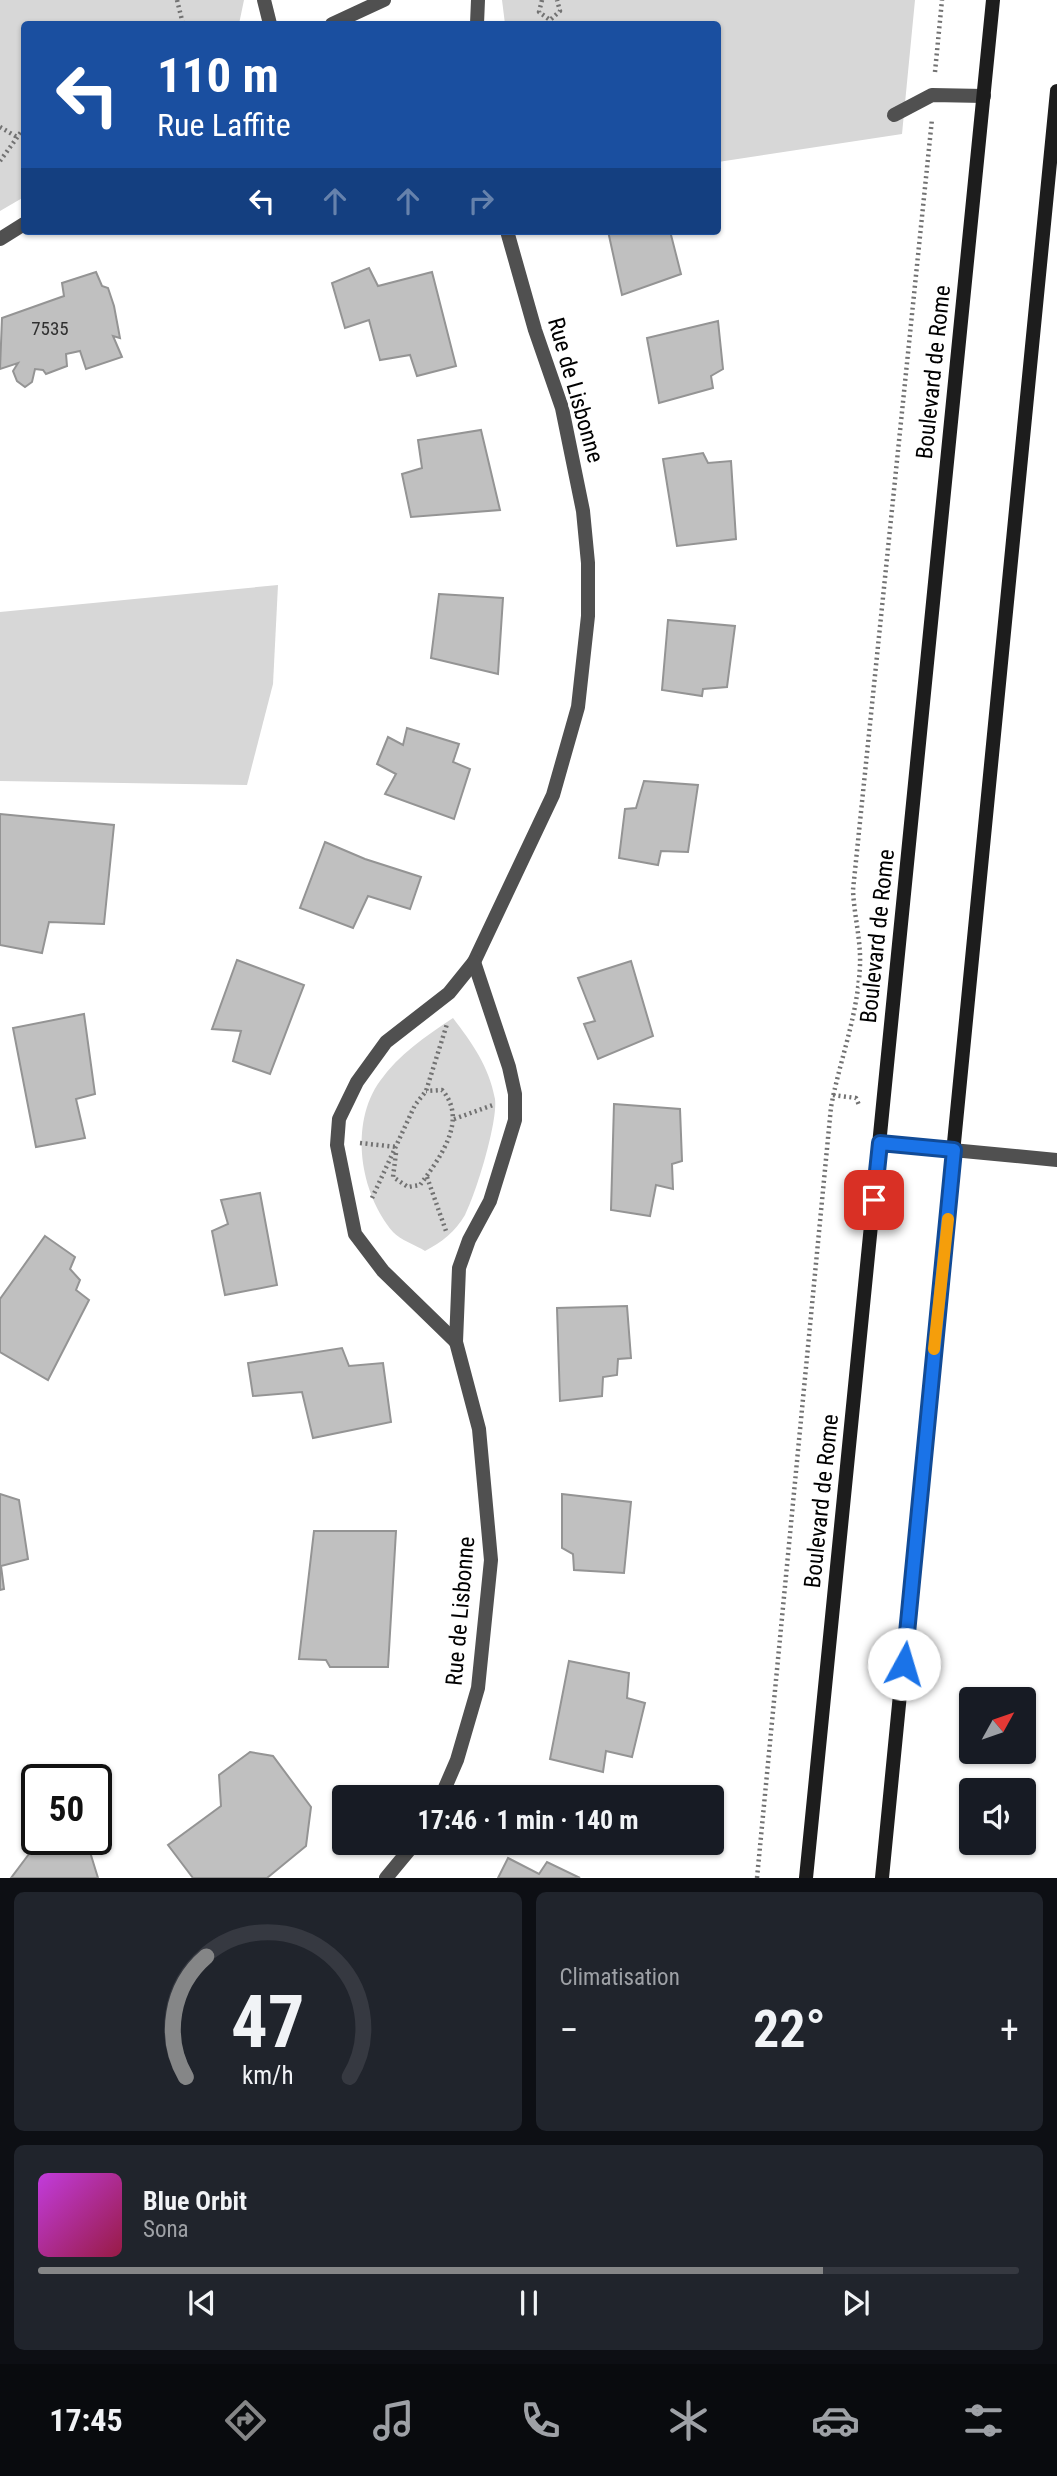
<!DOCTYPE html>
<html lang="fr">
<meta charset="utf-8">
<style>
body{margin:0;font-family:"Roboto Condensed",sans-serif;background:#20242c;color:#f1f3f6;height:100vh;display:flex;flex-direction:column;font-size:26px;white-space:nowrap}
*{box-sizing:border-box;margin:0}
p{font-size:23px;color:#9ea1a6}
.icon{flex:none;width:38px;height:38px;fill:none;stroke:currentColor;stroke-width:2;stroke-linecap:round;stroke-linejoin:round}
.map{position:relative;height:1878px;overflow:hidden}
.details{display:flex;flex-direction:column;gap:14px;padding:14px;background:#0d0f14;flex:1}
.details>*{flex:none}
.top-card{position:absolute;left:21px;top:21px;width:700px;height:214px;border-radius:7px;box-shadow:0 2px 5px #0004;background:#1a4fa0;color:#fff;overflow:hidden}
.needle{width:46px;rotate:50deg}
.controls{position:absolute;left:959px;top:1687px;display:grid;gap:14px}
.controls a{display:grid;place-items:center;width:77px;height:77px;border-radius:7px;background:#171b24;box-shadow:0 2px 5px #0004;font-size:35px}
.speed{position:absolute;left:21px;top:1764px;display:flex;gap:14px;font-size:35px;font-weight:700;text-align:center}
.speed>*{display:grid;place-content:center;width:91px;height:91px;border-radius:50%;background:#171b24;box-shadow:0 2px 5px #0004;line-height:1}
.speed .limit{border:4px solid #111;border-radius:10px;background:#fff;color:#111}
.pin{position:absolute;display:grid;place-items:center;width:60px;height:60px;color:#fff;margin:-30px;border-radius:14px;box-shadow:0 4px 10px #0006}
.me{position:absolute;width:77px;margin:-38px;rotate:6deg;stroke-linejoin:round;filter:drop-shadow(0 0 5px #0008)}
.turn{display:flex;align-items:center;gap:24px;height:147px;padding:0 21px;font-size:32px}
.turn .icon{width:91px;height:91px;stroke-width:2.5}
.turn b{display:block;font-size:49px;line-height:60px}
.lanes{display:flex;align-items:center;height:66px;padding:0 21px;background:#0003;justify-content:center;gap:35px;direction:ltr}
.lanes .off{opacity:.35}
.big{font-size:52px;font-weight:700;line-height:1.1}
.details .tile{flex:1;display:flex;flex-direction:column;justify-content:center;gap:10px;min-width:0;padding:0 24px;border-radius:10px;background:#20242c}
.details .dial{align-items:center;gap:0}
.dial svg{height:182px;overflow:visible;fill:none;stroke:#363941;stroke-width:7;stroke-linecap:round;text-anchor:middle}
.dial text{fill:#f1f3f6;stroke:none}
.song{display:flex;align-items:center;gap:21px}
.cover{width:84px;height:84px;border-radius:10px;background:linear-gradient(135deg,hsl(290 70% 55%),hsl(340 70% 35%))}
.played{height:7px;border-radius:4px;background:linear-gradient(90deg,#858687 80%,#363941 80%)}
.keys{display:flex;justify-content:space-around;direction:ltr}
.heat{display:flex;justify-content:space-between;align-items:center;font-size:38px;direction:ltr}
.details .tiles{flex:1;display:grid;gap:14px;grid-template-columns:1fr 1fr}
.tile:last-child{grid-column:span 2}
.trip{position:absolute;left:332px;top:1785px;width:392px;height:70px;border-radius:7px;background:#171b24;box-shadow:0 2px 5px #0004;font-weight:700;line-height:70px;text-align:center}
.tab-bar{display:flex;height:112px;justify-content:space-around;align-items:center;background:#090b0e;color:#9ea1a6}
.tab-bar .icon{width:49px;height:49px}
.tab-bar .active{color:#858687}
.tab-bar b{font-size:32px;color:#f1f3f6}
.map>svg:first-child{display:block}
</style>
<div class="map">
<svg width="1057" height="1878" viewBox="0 0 1057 1878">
<rect width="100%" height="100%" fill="#fff"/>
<g fill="#d7d7d7">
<path d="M0,0H244L239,24H24V197L0,211Z"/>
<path d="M502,0H915L902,134L718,162V24H505Z"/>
<path d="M278,585L273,684L247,785L0,781V612Z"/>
<path d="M453,1018C472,1043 489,1066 495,1099C498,1122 476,1194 465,1215C455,1232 442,1242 425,1251C416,1245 400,1240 393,1232C360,1193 349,1124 380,1081C399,1054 426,1036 453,1018Z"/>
</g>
<g fill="#c0c0c0" stroke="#949494" stroke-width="2">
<path d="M608,231H670L681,274L622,295Z"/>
<path d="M369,268L378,286L432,272L456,366L417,376L410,355L380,360L369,320L345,328L332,283Z"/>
<path d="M96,272L102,286L108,288L114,306L120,338L113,336L122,357L86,369L80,351L66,354L67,366L46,374L43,370L35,369L32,382L25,387L17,381L13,371L18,363L0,369L2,318L64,296L62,283Z"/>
<path d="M718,321L723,369L711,376L713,388L659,403L647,338Z"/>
<path d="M481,430L500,510L411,517L402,474L422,468L418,440Z"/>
<path d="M703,453L708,463L731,461L736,539L677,546L663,459Z"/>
<path d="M439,594L503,598L498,674L431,658Z"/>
<path d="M668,620L735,626L727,687L703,689L702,696L662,690Z"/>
<path d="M407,728L459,744L453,762L470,769L454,819L385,794L396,774L377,764L388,737L403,745Z"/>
<path d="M644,781L698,785L688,852L661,851L658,865L619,858L625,809L636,808Z"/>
<path d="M0,814L114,825L104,924L49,922L42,953L0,945Z"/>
<path d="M325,842L365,859L421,877L410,909L368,896L353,928L300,908Z"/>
<path d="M237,960L304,985L270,1074L233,1061L241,1031L212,1029Z"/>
<path d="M631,961L653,1036L598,1059L584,1024L595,1021L578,978Z"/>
<path d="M84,1014L95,1094L76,1099L85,1138L36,1147L13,1028Z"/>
<path d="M614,1104L680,1109L682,1161L672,1164L673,1189L656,1185L650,1216L611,1210Z"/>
<path d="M260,1193L277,1285L225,1295L212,1231L228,1224L221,1200Z"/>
<path d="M45,1236L75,1257L70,1269L80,1280L76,1290L89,1300L48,1380L0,1352V1299Z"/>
<path d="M627,1306L631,1358L618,1359L617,1375L603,1377L602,1396L560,1401L557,1308Z"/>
<path d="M342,1348L349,1366L383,1363L391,1422L313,1438L302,1392L253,1396L248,1363Z"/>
<path d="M0,1494L19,1500L28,1559L1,1566L4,1589L0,1590Z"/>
<path d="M562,1494L631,1502L624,1573L574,1570L573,1554L562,1548Z"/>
<path d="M314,1531H396L388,1667H330L326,1660L299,1659Z"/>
<path d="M569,1661L629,1673L627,1698L645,1703L632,1757L606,1751L603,1772L550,1759Z"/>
<path d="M250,1752L273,1756L311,1807L306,1846L267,1878H193L168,1845L221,1806L219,1775Z"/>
<path d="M32,1850L90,1852L98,1878H11Z"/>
<path d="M508,1858L539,1874L547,1862L580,1878H498Z"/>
</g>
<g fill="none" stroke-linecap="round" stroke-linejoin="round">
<g stroke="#727272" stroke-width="4.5" stroke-dasharray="2 3.5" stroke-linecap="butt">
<path d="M177,0L183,24"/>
<path d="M542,0L539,12L550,20L560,11L557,0"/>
<path d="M935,72L942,0"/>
<path d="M0,127L17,137"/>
<path d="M0,161L24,128"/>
<path d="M833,1095L856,1098L859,1105"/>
<path d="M454,1119L493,1105"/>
<path d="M360,1143L397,1147"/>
<path d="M396,1153L393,1177L408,1187L420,1185C439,1159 469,1120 442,1090L426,1091"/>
<path d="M427,1177L446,1231"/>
<path d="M372,1198L415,1105L426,1091L447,1024"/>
<path d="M757,1878L831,1107C840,1059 858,1015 860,965C861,940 854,915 853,890L932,119"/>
</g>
<path stroke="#505050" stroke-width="14" d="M894,115L932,95L984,96"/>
<g stroke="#505050" stroke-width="14">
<path d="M264,0L270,24"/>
<path d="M332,24L384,0"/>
<path d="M477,24L478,0"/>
<path d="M0,239L24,224"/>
<path d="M879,1143L1057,1160"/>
<path d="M456,1342L383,1271L355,1234L337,1145L339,1119L357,1082L386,1042L449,993L474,962L553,795L578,707L588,616V563L583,511L562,408L535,330L507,231"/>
<path d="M441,1797L457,1760L478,1688L491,1560L479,1429L456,1342L459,1268L469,1240L490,1201L515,1120V1094L509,1067L474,962"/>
<path d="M386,1878L415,1843"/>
</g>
<g stroke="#1d1d1d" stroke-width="14">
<path d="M806,1878L993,0"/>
<path d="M882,1878L1057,91"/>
</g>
</g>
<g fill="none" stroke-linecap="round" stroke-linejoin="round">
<g stroke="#114b97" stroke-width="18">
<path id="route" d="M874,1200L880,1143L954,1150L904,1664"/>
</g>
<use href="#route" stroke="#1a73e8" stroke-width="12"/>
<path stroke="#f59e0b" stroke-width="12" d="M934,1349L948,1219"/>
</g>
<g text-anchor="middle" stroke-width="7" stroke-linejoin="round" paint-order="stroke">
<g font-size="19" fill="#303030">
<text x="50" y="335">7535</text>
</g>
<g font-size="23" fill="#000" stroke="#fff">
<text transform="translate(933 372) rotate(-84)" y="8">Boulevard de Rome</text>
<text transform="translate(576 390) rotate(74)" y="8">Rue de Lisbonne</text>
<text transform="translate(877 936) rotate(-84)" y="8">Boulevard de Rome</text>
<text transform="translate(821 1501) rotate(-84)" y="8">Boulevard de Rome</text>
<text transform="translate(460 1611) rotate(-85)" y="8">Rue de Lisbonne</text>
</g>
</g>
</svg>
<div class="controls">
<a><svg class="needle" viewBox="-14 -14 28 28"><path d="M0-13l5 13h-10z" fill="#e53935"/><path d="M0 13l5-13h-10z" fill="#9ea1a6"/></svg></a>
<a><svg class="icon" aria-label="sound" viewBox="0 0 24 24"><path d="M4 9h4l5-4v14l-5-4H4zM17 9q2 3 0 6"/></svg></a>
</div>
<div class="speed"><div class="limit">50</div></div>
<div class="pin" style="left:874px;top:1200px;background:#d93025"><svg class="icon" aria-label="arrive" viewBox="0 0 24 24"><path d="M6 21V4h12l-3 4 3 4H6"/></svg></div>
<svg class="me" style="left:904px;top:1664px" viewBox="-20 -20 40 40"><circle r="19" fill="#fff"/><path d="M0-13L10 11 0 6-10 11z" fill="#1a73e8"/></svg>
<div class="trip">17:46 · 1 min · 140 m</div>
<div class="top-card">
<div class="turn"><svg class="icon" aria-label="left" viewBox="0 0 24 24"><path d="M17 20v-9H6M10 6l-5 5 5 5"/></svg><div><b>110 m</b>Rue Laffite</div></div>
<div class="lanes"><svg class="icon" aria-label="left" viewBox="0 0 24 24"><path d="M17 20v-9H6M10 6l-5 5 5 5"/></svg><svg class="icon off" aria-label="ahead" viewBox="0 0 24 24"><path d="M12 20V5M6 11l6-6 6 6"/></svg><svg class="icon off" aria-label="ahead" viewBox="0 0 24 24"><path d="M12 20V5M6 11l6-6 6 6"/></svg><svg class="icon off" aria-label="right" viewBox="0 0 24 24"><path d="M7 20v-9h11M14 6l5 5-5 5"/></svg></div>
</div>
</div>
<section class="details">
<div class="tiles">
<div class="tile dial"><svg viewBox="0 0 100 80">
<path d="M14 69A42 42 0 1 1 86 69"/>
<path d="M14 69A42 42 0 0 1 23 16" stroke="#858687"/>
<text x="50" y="56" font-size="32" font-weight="700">47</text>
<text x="50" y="72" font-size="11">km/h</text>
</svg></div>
<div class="tile"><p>Climatisation</p>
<div class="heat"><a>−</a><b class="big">22°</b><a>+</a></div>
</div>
<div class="tile">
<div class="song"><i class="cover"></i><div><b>Blue Orbit</b><p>Sona</p></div></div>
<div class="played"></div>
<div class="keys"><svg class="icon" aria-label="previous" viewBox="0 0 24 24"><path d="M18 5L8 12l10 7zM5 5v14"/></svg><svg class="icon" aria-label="pause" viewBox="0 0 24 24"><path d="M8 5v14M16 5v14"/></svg><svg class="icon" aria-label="next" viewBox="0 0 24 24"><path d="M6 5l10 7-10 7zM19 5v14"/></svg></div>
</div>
</div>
</section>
<nav class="tab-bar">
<b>17:45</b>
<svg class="icon active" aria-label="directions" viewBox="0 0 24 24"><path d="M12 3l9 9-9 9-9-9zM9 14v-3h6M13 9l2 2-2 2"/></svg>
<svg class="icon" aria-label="music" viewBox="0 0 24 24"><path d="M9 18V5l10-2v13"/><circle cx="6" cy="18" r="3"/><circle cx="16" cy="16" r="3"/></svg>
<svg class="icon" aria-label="phone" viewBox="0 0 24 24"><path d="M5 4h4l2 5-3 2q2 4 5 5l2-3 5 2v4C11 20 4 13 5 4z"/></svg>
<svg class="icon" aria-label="climate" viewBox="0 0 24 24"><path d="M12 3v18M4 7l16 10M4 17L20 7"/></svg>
<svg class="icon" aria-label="car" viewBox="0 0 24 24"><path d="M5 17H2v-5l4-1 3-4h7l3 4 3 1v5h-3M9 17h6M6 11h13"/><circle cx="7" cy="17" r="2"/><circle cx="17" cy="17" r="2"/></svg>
<svg class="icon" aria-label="filters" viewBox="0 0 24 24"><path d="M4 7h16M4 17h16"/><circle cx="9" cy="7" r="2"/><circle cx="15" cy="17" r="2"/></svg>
</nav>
